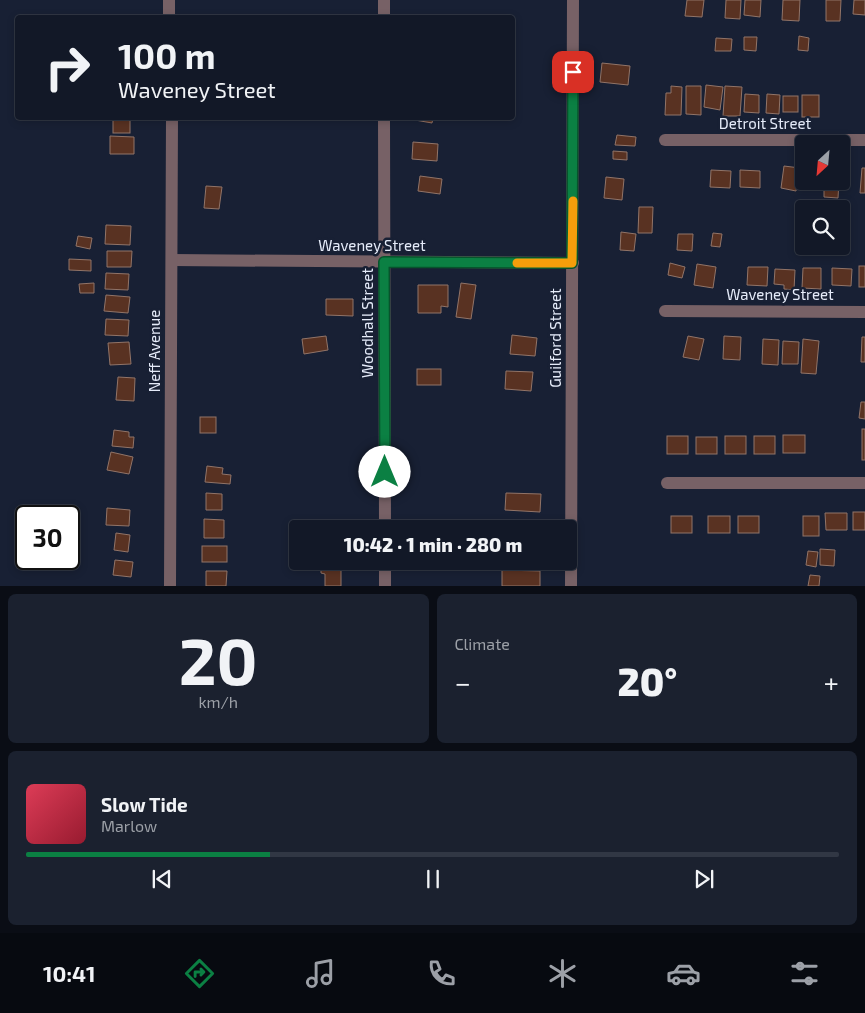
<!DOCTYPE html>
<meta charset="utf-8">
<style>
body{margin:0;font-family:"Exo 2",sans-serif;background:#1b212f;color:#f1f3f6;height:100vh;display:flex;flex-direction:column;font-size:19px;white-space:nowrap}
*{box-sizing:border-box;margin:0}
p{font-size:16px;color:#9ca0a7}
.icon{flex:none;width:28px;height:28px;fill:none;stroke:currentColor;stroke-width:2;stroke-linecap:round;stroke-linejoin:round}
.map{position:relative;height:586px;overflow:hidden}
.drawer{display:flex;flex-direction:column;gap:8px;padding:8px;background:#0a0d15;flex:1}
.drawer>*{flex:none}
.guide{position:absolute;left:15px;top:15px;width:500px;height:105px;border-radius:5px;box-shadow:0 2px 8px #0003,0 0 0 1px #313744;background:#121827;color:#f1f3f6;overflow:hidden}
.needle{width:32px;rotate:206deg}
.controls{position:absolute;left:795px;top:135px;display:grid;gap:10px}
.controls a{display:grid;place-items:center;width:55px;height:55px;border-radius:5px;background:#121827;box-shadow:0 2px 8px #0003,0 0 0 1px #313744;font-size:25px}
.speed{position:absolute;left:15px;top:505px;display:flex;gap:10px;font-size:25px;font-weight:700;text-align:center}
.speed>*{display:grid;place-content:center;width:65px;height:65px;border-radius:50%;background:#121827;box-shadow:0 2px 8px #0003,0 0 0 1px #313744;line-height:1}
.speed .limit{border:2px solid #111;border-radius:8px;background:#fff;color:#111}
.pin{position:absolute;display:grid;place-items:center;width:42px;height:42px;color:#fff;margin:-21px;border-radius:10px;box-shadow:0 2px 8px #0006}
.me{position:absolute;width:55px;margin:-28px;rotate:0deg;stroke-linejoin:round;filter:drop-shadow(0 0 4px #0008)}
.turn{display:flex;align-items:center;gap:18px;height:105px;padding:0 20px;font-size:22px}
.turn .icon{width:65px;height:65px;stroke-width:2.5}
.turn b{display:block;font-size:35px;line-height:42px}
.big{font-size:38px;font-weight:800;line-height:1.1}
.drawer .widget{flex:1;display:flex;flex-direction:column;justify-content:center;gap:8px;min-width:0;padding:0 18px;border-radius:8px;background:#1b212f}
.drawer .dial{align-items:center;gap:0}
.dial b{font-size:65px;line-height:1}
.song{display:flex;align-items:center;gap:15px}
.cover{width:60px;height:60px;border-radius:8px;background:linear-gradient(135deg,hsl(350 70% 55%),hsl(350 70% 35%))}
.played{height:5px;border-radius:2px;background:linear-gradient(90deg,#0b8043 30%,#313744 30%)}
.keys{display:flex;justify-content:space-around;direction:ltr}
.heat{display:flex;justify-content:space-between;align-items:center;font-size:28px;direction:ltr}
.drawer .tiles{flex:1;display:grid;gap:8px;grid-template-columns:1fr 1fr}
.widget:last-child{grid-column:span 2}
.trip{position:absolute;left:289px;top:520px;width:288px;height:50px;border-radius:5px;background:#121827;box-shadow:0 2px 8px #0003,0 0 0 1px #313744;font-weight:800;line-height:50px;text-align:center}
.tabs{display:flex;height:80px;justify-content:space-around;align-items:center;background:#070a10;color:#9ca0a7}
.tabs .icon{width:35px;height:35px}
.tabs .selected{color:#0b8043}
.tabs b{font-size:22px;color:#f1f3f6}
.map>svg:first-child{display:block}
</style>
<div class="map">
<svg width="865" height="586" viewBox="0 0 865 586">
<rect width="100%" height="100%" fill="#182034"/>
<g fill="#593222" stroke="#917468">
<path d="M687,0H704L702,17L685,16Z"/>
<path d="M726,0H741L740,19L725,18Z"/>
<path d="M745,0H761L760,17L744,15Z"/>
<path d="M783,0H800L799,21L782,20Z"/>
<path d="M826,0H841L840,21H826Z"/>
<path d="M854,0H865V15L853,14Z"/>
<path d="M799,36L809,38L808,51L798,50Z"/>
<path d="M744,37H757L756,51L744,50Z"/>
<path d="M716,38L732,39L731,51H715Z"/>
<path d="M602,63L630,66L628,85L600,82Z"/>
<path d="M706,85L723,87L720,110L704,107Z"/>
<path d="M671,86L682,87L681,115H665L666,93H671Z"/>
<path d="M686,86H701V115L686,114Z"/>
<path d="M725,86L742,87L740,116H723Z"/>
<path d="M745,94L759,95V113L744,112Z"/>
<path d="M767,94L780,95L779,114L766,113Z"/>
<rect x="802" y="95" width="17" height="22"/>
<rect x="783" y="96" width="15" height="16"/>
<rect x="113" y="118" width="17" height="15"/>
<path d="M416,118H433L432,123L415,120Z"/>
<path d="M617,135L636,137L635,146L615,145Z"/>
<path d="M110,136L134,137V154H110Z"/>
<path d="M413,142L438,144L437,161L412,159Z"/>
<path d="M613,151L627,152V160L613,159Z"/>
<path d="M784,166L800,168L796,191L781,188Z"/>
<path d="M862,168H865V193H860Z"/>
<path d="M711,170L731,171L730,188L710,187Z"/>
<path d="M740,170L760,171V188L740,187Z"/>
<path d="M420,176L442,179L440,194L418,191Z"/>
<path d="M606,177L624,179L622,200L604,198Z"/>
<path d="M804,181H818V190L804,189Z"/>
<path d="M824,181H839L838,198L824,197Z"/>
<path d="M206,186L222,187L219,209L204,208Z"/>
<path d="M639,207H653L652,233H638Z"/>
<path d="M106,225L131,226L130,245L105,244Z"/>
<path d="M621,232L636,234L634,251L620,250Z"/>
<path d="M713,233L722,234L720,247L711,246Z"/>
<path d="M678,234H693L692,251L677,250Z"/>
<path d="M78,236L92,238L90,249L76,246Z"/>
<path d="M107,251H132L131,267H107Z"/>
<path d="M69,259L91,260V271L69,270Z"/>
<path d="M670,263L685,267L682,278L668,275Z"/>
<path d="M697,264L716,267L713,288L694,285Z"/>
<rect x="859" y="266" width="6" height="21"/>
<path d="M748,267H768L767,286L747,285Z"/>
<path d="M803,268H821V289L802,288Z"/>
<path d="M832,268L852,269L851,286L832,285Z"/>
<path d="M775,269L795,270L794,290L784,289V285L774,284Z"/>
<path d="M106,273L129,274L128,290L105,289Z"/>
<path d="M94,283V293H80L79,284Z"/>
<path d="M461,283L476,285L471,319L456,317Z"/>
<path d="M418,285H448V307L441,306V313H418Z"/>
<path d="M106,295L130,297L128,313L104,311Z"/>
<path d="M326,299H353V316L326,315Z"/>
<path d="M106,319L129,320L128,336L105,335Z"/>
<path d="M512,335L537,338L535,356L510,354Z"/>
<path d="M326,336L328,350L304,354L302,339Z"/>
<path d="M688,336L704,339L699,360L683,357Z"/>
<path d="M724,336L741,337L740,360L723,359Z"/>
<path d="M862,337H865V362H861Z"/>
<path d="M763,339L779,340L778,365L762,364Z"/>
<path d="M803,339L819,341L816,374L801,373Z"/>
<path d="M783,341L799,342L798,364H782Z"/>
<path d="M129,342L131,364L110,365L108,343Z"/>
<rect x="417" y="369" width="24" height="16"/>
<path d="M506,371L533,372L531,391L505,389Z"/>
<path d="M118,377L135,378L134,401L116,400Z"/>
<path d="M861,402H865V419L859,418Z"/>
<rect x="200" y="417" width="16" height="16"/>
<rect x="862" y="429" width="3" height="31"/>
<path d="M114,430L129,432V437H134L133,448L112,446Z"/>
<rect x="783" y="435" width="22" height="18"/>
<rect x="667" y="436" width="21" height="18"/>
<rect x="725" y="436" width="21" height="18"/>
<rect x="754" y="436" width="21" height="18"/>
<rect x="696" y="437" width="21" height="17"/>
<path d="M111,452L133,457L129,474L107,470Z"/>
<path d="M207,466L223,468L222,474L231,475L230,484L205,482Z"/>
<path d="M206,493L222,494V510H206Z"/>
<path d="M506,493L541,494L540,512L505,510Z"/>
<path d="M107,508L130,510L129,526L106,525Z"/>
<rect x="853" y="512" width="12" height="18"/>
<path d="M825,513H847V530H826Z"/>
<rect x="671" y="516" width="21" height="17"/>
<rect x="708" y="516" width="22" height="17"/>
<rect x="738" y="516" width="21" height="17"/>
<rect x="803" y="516" width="16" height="20"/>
<path d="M204,519L224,520V538H204Z"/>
<path d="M116,533L130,535L128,552L114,550Z"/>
<rect x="202" y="546" width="25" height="16"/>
<path d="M820,549L835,550L834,566L820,565Z"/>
<path d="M808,551L818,552L816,567L806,565Z"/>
<path d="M115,560L133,562L131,577L113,575Z"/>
<path d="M321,564L341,565V586H325V574L321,573Z"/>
<path d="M502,570L540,571V586H502Z"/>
<path d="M206,571H227L226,586H206Z"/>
<path d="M810,575L820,576L819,586H808Z"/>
</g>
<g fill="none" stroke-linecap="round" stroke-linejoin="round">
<g stroke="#776166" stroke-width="12">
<path d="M169,0V18"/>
<path d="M384,18V0"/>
<path d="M384,118L385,529"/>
<path d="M665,140H865"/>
<path d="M172,260L573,263"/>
<path d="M665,311L865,312"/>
<path d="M667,483H865"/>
<path d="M385,561V586"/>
<path d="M170,586L172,118"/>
<path d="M571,586L573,0"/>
</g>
</g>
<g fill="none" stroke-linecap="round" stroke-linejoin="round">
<g stroke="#07532c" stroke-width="12">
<path id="route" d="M385,472L384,262L572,263L573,72"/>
</g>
<use href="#route" stroke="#0b8043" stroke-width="9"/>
<path stroke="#f59e0b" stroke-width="9" d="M517,263H572L573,201"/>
</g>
<g text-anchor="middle" stroke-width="5" stroke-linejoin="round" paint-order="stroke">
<g font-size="15" fill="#e5ebf9" stroke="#182034">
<text x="765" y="129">Detroit Street</text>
<text x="372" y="251">Waveney Street</text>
<text x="780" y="300">Waveney Street</text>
<text transform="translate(368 323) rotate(-90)" y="5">Woodhall Street</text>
<text transform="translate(556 338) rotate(-90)" y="5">Guilford Street</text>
<text transform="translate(155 351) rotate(-90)" y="5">Neff Avenue</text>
</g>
</g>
</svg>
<div class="controls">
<a><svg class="needle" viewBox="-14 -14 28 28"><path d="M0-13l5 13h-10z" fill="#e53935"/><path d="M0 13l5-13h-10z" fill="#9ca0a7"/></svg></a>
<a><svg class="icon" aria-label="search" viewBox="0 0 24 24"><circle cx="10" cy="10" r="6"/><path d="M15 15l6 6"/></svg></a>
</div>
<div class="speed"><div class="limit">30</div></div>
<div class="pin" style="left:573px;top:72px;background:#d93025"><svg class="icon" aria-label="arrive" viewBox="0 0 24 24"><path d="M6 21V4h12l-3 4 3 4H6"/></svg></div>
<svg class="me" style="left:385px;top:472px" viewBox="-20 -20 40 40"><circle r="19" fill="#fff"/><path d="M0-13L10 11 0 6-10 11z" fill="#0b8043"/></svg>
<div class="trip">10:42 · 1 min · 280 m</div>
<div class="guide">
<div class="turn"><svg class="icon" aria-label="right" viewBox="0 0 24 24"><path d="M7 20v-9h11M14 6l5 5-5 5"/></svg><div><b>100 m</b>Waveney Street</div></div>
</div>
</div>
<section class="drawer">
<div class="tiles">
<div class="widget dial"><b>20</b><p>km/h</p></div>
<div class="widget"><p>Climate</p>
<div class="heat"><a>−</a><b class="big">20°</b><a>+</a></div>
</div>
<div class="widget">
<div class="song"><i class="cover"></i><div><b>Slow Tide</b><p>Marlow</p></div></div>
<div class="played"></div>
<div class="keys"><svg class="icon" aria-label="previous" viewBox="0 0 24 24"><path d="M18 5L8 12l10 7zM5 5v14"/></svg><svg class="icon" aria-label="pause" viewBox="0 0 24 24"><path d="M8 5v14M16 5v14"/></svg><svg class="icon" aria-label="next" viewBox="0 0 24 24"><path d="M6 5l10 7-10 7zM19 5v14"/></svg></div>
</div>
</div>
</section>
<nav class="tabs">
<b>10:41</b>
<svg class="icon selected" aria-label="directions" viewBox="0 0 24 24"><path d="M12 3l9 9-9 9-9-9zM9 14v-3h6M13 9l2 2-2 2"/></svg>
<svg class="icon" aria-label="music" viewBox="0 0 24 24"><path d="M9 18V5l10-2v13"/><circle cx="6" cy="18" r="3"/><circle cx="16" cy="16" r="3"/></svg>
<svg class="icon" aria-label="phone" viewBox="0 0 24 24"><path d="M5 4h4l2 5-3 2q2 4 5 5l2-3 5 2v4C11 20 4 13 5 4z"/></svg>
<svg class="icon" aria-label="climate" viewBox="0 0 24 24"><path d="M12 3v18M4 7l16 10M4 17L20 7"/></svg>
<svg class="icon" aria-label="car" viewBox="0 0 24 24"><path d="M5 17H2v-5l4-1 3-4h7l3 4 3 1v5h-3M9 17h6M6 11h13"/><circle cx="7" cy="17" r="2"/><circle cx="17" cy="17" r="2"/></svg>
<svg class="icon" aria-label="filters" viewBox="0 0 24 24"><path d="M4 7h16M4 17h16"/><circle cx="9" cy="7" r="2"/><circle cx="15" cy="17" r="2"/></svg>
</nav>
